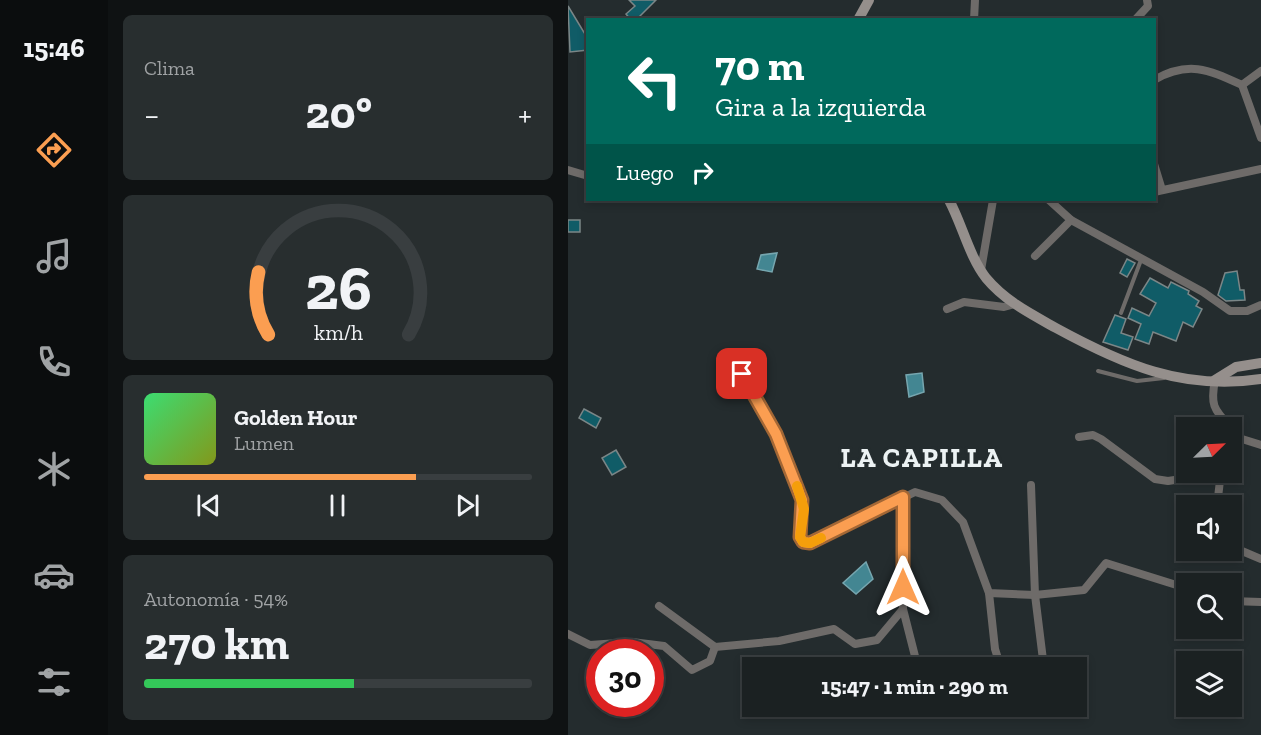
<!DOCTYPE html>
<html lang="es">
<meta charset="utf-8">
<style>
body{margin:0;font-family:"Zilla Slab",serif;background:#282e2f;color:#f1f3f6;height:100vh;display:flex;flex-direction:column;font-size:22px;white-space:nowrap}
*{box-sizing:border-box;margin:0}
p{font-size:20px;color:#a0a3a5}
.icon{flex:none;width:33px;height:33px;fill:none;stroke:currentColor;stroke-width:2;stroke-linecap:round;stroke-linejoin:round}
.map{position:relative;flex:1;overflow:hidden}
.sheet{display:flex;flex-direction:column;gap:15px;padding:15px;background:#0f1213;width:460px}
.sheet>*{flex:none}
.hud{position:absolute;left:18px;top:18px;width:570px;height:183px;border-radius:0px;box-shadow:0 3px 9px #0003,0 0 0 2px #393e40;background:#00695c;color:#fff;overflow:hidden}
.needle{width:39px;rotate:66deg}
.tools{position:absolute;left:608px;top:417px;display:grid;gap:12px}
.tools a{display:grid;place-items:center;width:66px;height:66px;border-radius:0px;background:#1b2122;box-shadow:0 3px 9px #0003,0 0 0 2px #393e40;font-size:30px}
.speed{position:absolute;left:18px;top:639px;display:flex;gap:12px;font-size:30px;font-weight:700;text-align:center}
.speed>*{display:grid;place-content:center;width:78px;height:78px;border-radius:50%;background:#1b2122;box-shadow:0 3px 9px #0003,0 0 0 2px #393e40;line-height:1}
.speed .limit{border:9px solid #d22;background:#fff;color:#111}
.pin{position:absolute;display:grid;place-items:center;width:51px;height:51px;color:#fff;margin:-26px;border-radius:12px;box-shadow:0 3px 9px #0006}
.me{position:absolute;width:66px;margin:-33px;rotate:0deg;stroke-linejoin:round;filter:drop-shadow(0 0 4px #0008)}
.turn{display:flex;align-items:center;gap:21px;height:126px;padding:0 30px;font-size:27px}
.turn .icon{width:78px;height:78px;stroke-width:2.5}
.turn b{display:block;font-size:42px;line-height:51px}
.then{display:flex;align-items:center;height:57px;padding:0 30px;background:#0003;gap:12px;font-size:22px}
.big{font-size:45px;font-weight:700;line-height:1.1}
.sheet .tile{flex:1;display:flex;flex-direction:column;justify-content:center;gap:9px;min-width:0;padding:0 21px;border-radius:9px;background:#282e2f}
.sheet .dial{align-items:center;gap:0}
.dial svg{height:156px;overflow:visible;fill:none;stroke:#393e40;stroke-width:7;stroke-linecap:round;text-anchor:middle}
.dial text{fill:#f1f3f6;stroke:none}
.song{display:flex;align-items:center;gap:18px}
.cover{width:72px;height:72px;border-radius:9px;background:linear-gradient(135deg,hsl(140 70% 55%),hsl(70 70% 35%))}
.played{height:6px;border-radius:3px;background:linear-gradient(90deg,#fb9e51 70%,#393e40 70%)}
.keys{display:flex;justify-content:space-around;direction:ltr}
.heat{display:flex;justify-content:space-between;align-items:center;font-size:33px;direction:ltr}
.charge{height:9px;border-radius:4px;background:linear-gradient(90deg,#34c759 54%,#393e40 0)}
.trip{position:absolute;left:174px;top:657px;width:345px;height:60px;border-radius:0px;background:#1b2122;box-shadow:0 3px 9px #0003,0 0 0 2px #393e40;font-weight:700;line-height:60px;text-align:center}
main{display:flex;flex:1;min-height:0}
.dock{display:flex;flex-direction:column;width:108px;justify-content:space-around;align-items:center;background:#0b0d0e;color:#a0a3a5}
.dock .icon{width:42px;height:42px}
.dock .current{color:#fb9e51}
.dock b{font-size:27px;color:#f1f3f6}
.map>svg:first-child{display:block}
</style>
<main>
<nav class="dock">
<b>15:46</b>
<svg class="icon current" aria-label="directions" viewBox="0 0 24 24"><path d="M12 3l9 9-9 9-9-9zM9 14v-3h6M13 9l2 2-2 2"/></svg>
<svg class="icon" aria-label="music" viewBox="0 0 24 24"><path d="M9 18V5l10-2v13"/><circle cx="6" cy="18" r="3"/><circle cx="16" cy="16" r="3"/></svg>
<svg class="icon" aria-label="phone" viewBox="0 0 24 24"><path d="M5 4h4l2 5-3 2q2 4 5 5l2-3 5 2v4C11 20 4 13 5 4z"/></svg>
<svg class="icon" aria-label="climate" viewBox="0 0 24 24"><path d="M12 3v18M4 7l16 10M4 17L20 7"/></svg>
<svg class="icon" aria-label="car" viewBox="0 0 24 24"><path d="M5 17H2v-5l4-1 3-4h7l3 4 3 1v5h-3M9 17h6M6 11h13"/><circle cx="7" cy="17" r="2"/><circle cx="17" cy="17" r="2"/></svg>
<svg class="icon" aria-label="filters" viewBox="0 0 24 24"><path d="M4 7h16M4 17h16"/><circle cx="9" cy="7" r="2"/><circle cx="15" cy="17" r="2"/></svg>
</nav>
<section class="sheet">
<div class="tile"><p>Clima</p>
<div class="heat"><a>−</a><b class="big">20°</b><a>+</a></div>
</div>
<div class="tile dial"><svg viewBox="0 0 100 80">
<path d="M14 69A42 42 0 1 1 86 69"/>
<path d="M14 69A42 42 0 0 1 9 37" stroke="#fb9e51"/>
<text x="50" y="56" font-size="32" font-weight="700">26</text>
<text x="50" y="72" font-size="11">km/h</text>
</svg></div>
<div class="tile">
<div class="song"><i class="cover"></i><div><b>Golden Hour</b><p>Lumen</p></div></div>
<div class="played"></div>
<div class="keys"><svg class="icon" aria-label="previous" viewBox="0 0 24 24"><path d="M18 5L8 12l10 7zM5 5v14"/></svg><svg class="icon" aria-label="pause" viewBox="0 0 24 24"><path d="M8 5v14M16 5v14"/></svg><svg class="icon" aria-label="next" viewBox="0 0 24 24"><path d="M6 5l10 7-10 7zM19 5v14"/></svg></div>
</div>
<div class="tile"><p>Autonomía · 54%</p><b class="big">270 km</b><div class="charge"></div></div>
</section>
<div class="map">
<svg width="693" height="735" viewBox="0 0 693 735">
<rect width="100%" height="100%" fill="#242c2e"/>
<g fill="#438692" stroke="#76a6af" stroke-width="1.5">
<path d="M209,253L204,272L189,269L193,255Z"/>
<path d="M354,373L356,392L341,397L338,375Z"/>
<path d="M298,562L305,579L288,594L275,583Z"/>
</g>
<g fill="#105c67" stroke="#7b8687" stroke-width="1.5">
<path d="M61,0H88L68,20H63L58,14L67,6Z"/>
<path d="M0,6L20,39V50L2,52Z"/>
<rect x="0" y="220" width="12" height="12"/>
<path d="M559,259L567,263L559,277L552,273Z"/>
<path d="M669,271L672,290H676L677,300L658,301L650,295L657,273Z"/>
<path d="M582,278L600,288L603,282L621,291L620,294L631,301L628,306L634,309L625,327L615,322L608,341L585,332L581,344L567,339L573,324L560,318L564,308L581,316L588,303L572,294Z"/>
<path d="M547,315L558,319L553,333L565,337L560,350L535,342Z"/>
<path d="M16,409L33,418L28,428L11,418Z"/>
<path d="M48,450L58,467L44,475L34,458Z"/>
</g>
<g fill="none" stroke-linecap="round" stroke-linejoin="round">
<g stroke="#6e6b69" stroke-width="4">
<path d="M553,313L573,260"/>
<path d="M530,371L569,381L596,378"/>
</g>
<g stroke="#6e6b69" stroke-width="8">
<path d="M406,20L407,0"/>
<path d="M567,20L580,6L579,0"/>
<path d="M586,80C621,60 641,70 674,85L693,138"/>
<path d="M674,85L693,71"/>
<path d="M586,164L594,190"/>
<path d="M0,170L20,176"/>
<path d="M586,192L693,169"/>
<path d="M481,200L503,220L635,292L662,311H679L693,305"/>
<path d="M467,256L503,220"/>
<path d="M413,270L425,200"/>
<path d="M379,309L396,302L436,307L447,304"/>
<path d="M174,374L208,434L234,500L232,537L235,542L242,543L347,492L374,500L395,522L421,593L467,595L516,590L538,563L618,588"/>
<path d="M647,380C642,406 646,409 663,428"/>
<path d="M663,428L674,439L693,445"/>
<path d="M511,437L525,435L533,439L587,479L600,481L653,473"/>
<path d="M663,455L674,439"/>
<path d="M463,485L467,595L476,668"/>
<path d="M649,506L653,472"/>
<path d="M663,541L674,551L693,559"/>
<path d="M421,593L427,649L433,668"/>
<path d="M663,601L693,602"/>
<path d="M91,606L147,647L211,641L266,629L287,644L309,640L335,609V497"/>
<path d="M335,609L350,668"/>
<path d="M0,634L22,645L64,642L96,646L124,670L142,661L147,647"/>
</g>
<g stroke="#958f8c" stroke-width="10">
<path d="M290,20L301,0"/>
<path d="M381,200C394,224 401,256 418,278C437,301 463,314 488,328C554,364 615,391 693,379"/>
<path d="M647,380L668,367L693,363"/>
</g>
</g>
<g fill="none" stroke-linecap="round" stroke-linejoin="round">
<g stroke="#a36735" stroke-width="15">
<path id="route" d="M174,374L208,434L234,500L232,537L235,542L242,543L335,497V587"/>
</g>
<use href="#route" stroke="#fb9e51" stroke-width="10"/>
<path stroke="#f59e0b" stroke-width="10" d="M229,486L236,509L232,537L235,542L242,543L253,538"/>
</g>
<g text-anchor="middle" stroke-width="6" stroke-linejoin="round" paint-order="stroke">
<g font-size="27" font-weight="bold" letter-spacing="1.5" fill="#ecf2f3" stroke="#242c2e">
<text x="354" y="467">LA CAPILLA</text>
</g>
</g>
</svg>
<div class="tools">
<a><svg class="needle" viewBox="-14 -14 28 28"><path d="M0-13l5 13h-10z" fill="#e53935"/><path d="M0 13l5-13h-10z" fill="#a0a3a5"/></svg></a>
<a><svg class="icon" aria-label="sound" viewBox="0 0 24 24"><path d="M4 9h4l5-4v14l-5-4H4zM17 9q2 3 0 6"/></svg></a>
<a><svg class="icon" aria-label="search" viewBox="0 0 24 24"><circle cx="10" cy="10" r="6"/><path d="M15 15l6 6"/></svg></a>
<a><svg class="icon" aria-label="layers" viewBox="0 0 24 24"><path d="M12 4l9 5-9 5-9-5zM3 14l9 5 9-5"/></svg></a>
</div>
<div class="speed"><div class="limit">30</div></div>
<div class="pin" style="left:174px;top:374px;background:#d93025"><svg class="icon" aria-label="arrive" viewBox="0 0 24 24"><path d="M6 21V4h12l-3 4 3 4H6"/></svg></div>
<svg class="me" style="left:335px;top:587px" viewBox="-20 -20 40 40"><path d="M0-17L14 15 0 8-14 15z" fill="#fb9e51" stroke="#fff" stroke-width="4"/></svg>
<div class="trip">15:47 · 1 min · 290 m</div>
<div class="hud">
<div class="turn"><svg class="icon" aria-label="left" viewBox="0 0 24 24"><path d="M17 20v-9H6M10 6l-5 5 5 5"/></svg><div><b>70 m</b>Gira a la izquierda</div></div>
<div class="then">Luego<svg class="icon" aria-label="right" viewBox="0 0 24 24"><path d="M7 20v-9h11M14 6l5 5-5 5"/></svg></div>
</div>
</div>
</main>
